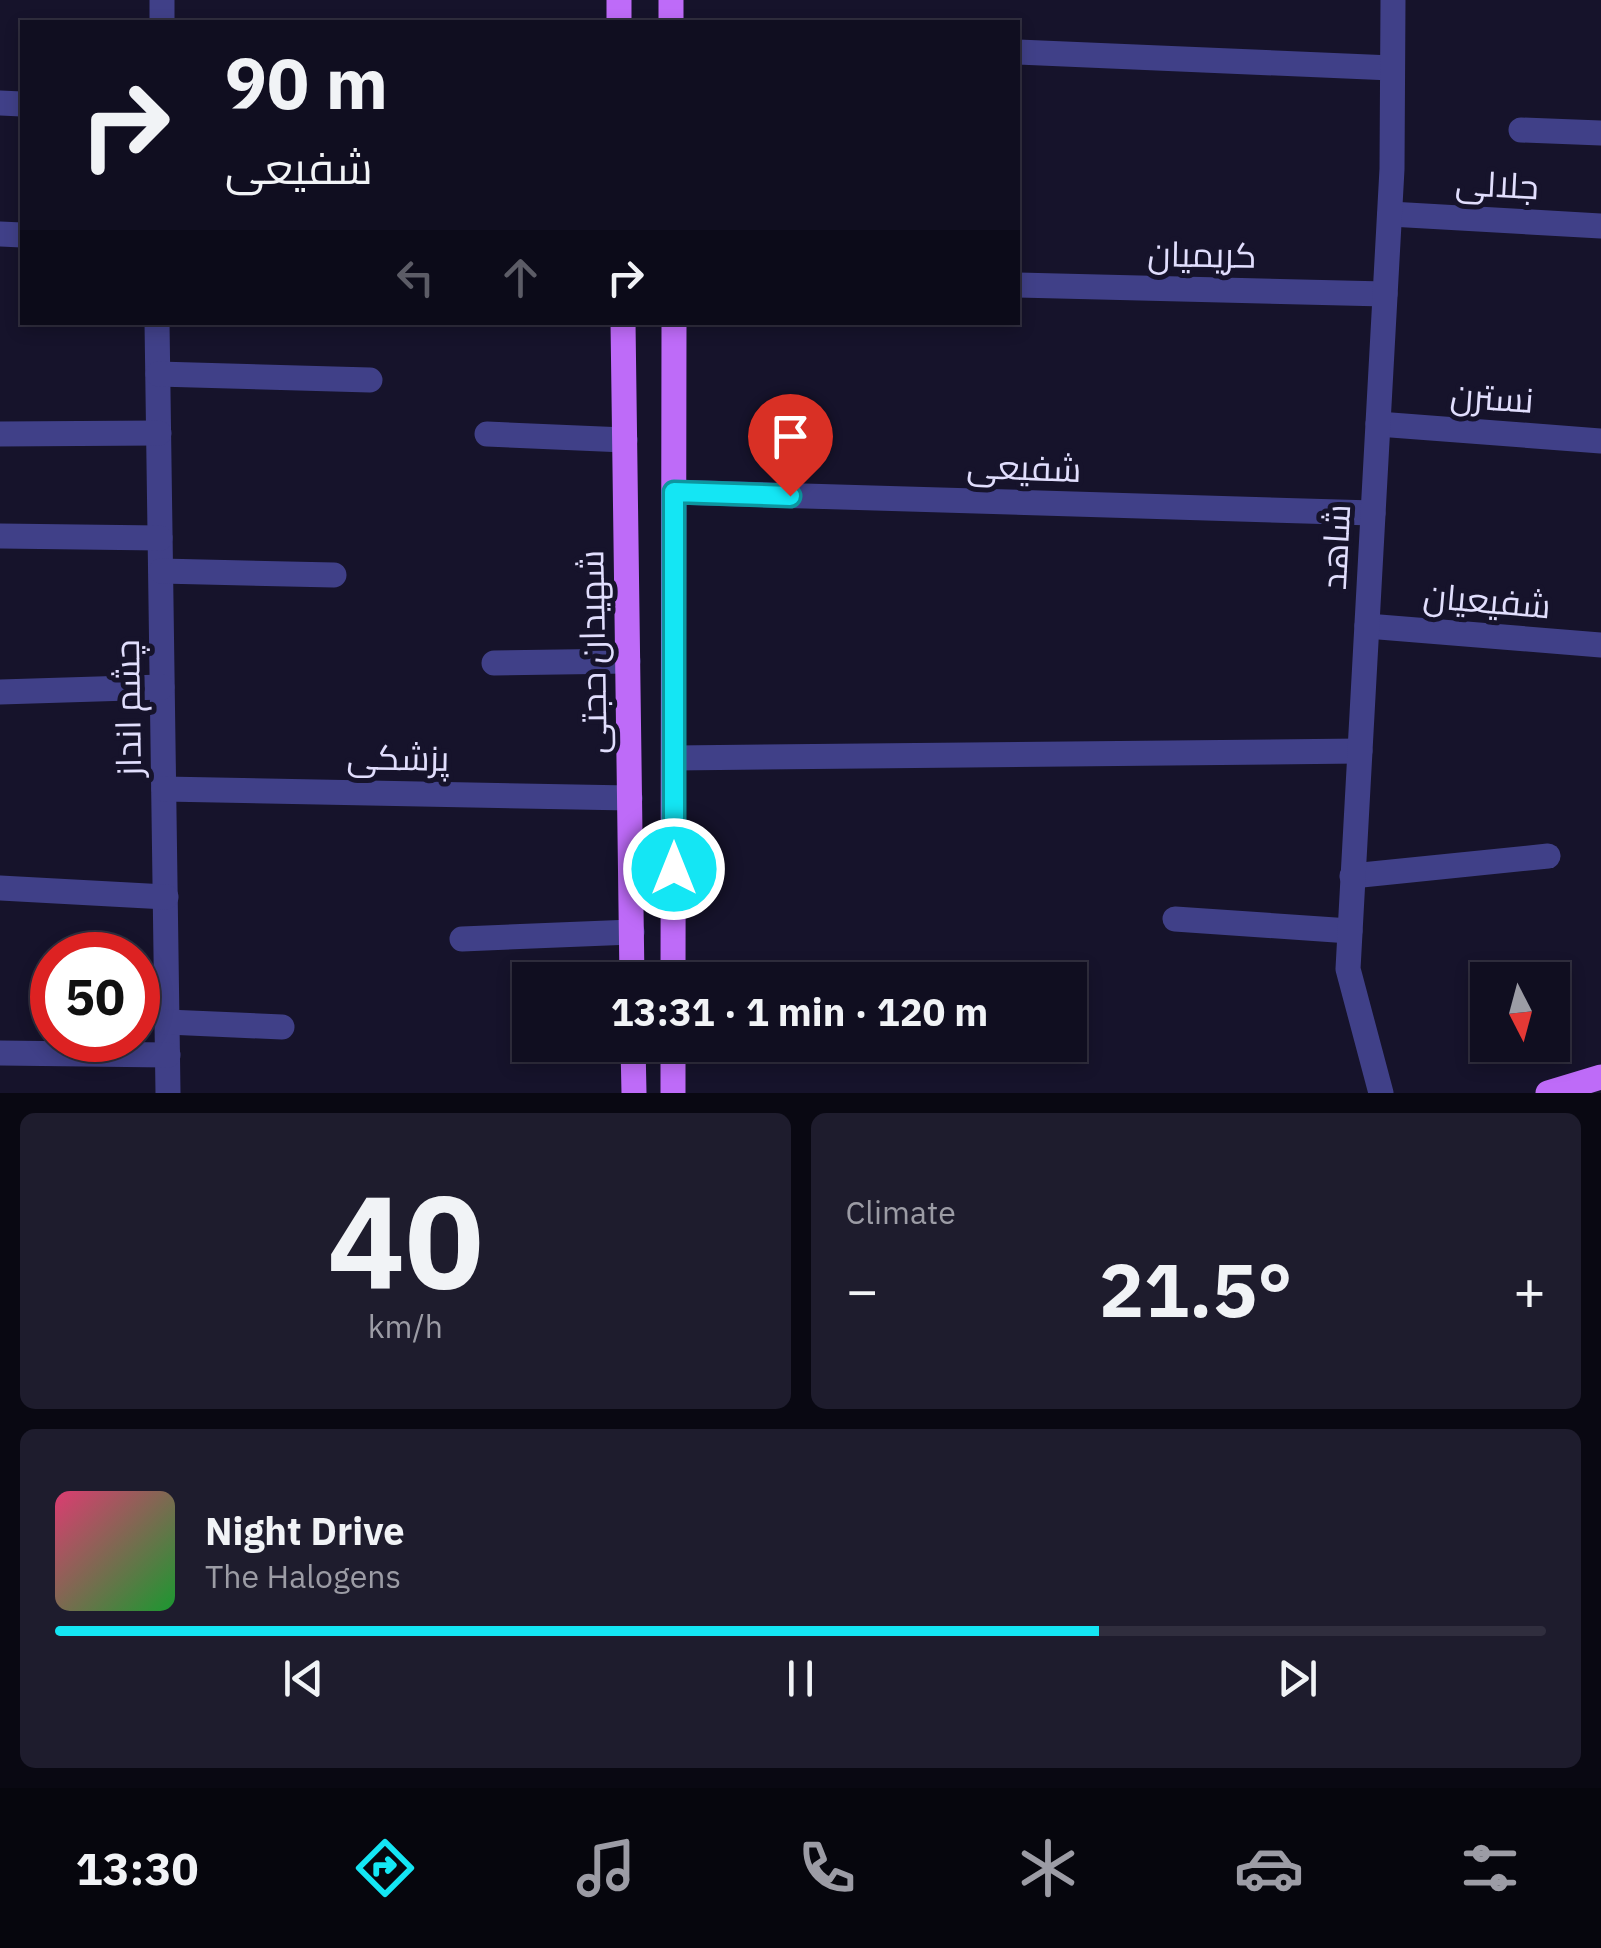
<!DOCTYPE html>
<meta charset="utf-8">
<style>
body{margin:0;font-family:"IBM Plex Sans",Cairo,sans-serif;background:#1e1c2d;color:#f1f3f6;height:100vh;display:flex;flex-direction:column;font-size:38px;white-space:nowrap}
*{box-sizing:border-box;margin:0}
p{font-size:32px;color:#9c9ca5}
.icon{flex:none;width:55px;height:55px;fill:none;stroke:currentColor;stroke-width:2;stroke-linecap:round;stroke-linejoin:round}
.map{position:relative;height:1093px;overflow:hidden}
.panel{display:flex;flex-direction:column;gap:20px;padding:20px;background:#090812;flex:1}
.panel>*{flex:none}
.top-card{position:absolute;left:20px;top:20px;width:1000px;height:305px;border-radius:0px;box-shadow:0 5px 15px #0003,0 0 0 2px #302e3e;background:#100e20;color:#f1f3f6;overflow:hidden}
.needle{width:65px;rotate:174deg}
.fabs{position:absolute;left:1470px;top:962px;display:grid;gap:20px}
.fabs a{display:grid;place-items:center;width:100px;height:100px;border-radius:0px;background:#100e20;box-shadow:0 5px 15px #0003,0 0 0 2px #302e3e;font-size:50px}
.speed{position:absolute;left:30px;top:932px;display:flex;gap:20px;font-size:50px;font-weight:700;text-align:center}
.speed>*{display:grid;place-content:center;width:130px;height:130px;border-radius:50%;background:#100e20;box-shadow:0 5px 15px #0003,0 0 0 2px #302e3e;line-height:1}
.speed .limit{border:15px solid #d22;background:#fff;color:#111}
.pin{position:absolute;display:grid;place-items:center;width:85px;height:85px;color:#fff;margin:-102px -42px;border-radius:50% 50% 50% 0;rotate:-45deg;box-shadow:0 0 10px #0007}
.pin .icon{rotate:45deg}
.me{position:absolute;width:110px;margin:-55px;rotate:0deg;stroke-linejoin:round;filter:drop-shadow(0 0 8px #0008)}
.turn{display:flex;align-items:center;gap:35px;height:210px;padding:0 40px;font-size:45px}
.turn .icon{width:130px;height:130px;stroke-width:2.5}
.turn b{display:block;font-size:70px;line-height:85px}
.lanes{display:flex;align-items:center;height:95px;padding:0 40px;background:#0003;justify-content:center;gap:50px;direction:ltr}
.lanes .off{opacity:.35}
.big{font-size:75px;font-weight:700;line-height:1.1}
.panel .tile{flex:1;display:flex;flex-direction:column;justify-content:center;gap:15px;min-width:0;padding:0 35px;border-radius:15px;background:#1e1c2d}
.panel .dial{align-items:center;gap:0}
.dial b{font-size:130px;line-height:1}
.song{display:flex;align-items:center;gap:30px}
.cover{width:120px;height:120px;border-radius:15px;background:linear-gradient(135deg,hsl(340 70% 55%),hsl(130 70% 35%))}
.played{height:10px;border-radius:5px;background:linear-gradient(90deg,#14e6f4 70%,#302e3e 70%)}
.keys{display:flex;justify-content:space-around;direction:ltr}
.heat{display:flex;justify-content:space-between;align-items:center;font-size:55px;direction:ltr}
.panel .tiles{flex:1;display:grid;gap:20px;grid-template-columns:1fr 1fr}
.tile:last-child{grid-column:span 2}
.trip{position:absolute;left:512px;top:962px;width:575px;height:100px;border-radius:0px;background:#100e20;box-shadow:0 5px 15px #0003,0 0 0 2px #302e3e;font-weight:700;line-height:100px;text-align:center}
.tab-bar{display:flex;height:160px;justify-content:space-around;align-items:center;background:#06060d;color:#9c9ca5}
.tab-bar .icon{width:70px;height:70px}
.tab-bar .active{color:#14e6f4}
.tab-bar b{font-size:45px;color:#f1f3f6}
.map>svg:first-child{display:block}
</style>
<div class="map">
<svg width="1601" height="1093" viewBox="0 0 1601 1093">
<rect width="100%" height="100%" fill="#16132b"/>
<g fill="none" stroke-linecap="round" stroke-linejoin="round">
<g stroke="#404088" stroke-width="25">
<path d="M162,22V0"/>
<path d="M1018,52L1392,68"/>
<path d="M0,103L22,104"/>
<path d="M1521,130L1601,133"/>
<path d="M1390,214L1601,226"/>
<path d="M0,234L22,235"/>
<path d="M1018,285L1385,294"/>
<path d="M157,322L168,1093"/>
<path d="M158,374L370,380"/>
<path d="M1378,424L1601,441"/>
<path d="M0,434L159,433"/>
<path d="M487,434L625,440"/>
<path d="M674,492L1373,513"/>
<path d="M0,536L160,538"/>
<path d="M161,571L334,575"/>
<path d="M1367,626L1601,645"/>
<path d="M494,663L628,661"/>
<path d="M0,692L162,687"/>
<path d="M674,758L1360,751"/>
<path d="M164,789L630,798"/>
<path d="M1352,876L1548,856"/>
<path d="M0,888L166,897"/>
<path d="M1175,919L1350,931"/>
<path d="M462,939L632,932"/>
<path d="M911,980L1010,978"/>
<path d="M167,1022L282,1027"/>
<path d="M0,1053L168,1055"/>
<path d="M1381,1093L1348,969L1392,169L1393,0"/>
</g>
<g stroke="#be6bf8" stroke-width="25">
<path d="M619,0V22"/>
<path d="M671,0V22"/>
<path d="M623,322L632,980"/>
<path d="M673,980L674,322"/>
<path d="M633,1045L634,1093"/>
<path d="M673,1093V1045"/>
<path d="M1548,1093L1601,1077"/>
</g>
</g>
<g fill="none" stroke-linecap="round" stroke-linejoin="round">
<g stroke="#0d969f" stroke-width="25">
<path id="route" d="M674,869V492L790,496"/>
</g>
<use href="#route" stroke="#14e6f4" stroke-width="18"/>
</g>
<g text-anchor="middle" stroke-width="10" stroke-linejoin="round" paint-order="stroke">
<g font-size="35" fill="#e1defd" stroke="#16132b">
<text transform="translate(1497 185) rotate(3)" y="12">جلالی</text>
<text transform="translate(1202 255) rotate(1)" y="12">کریمیان</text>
<text transform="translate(1492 398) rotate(4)" y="12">نسترن</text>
<text transform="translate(1024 468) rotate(2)" y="12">شفیعی</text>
<text transform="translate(1336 547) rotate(-87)" y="12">شاهد</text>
<text transform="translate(1487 601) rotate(5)" y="12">شفیعیان</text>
<text transform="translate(593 652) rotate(-91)" y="12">شهیدان حجتی</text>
<text transform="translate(128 708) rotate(-91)" y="12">چشم انداز</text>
<text transform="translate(398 758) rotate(1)" y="12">پزشکی</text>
</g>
</g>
</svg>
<div class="fabs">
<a><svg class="needle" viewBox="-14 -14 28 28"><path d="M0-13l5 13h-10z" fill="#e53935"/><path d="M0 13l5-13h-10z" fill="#9c9ca5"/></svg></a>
</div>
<div class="speed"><div class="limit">50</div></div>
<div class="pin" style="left:790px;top:496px;background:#d93025"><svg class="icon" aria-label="arrive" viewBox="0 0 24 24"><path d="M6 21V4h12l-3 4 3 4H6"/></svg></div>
<svg class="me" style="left:674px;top:869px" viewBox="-20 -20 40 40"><circle r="17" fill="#14e6f4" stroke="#fff" stroke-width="3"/><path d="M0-11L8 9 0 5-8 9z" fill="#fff"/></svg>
<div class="trip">13:31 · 1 min · 120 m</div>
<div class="top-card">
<div class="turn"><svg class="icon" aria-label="right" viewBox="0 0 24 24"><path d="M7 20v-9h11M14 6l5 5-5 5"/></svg><div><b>90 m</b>شفیعی</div></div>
<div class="lanes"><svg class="icon off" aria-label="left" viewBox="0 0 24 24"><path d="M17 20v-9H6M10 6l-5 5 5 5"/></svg><svg class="icon off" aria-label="ahead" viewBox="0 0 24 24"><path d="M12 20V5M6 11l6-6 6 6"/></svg><svg class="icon" aria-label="right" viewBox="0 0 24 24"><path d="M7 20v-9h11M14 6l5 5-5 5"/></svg></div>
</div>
</div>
<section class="panel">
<div class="tiles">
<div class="tile dial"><b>40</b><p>km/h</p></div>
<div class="tile"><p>Climate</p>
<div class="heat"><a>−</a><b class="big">21.5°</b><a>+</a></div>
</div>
<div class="tile">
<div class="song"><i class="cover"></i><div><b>Night Drive</b><p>The Halogens</p></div></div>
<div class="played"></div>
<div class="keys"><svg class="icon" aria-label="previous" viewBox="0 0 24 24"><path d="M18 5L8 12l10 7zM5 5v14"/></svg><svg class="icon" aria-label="pause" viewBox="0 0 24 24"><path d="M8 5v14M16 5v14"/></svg><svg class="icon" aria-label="next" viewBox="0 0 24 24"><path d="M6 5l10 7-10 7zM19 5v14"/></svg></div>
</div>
</div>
</section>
<nav class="tab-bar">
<b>13:30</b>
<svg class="icon active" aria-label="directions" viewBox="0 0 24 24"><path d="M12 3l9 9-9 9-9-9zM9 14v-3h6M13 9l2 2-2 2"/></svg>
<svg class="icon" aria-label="music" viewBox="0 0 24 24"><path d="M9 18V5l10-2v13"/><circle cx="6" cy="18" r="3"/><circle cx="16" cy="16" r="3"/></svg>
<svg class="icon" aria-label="phone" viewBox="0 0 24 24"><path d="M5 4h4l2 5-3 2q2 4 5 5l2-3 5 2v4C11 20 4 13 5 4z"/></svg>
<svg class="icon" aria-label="climate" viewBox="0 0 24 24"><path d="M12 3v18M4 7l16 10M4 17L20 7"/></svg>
<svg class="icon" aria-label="car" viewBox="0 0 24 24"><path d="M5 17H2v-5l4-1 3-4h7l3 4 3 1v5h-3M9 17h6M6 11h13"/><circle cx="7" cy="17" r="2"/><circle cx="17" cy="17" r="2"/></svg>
<svg class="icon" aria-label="filters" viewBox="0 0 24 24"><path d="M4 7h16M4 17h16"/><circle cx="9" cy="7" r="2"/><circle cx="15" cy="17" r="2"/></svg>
</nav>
